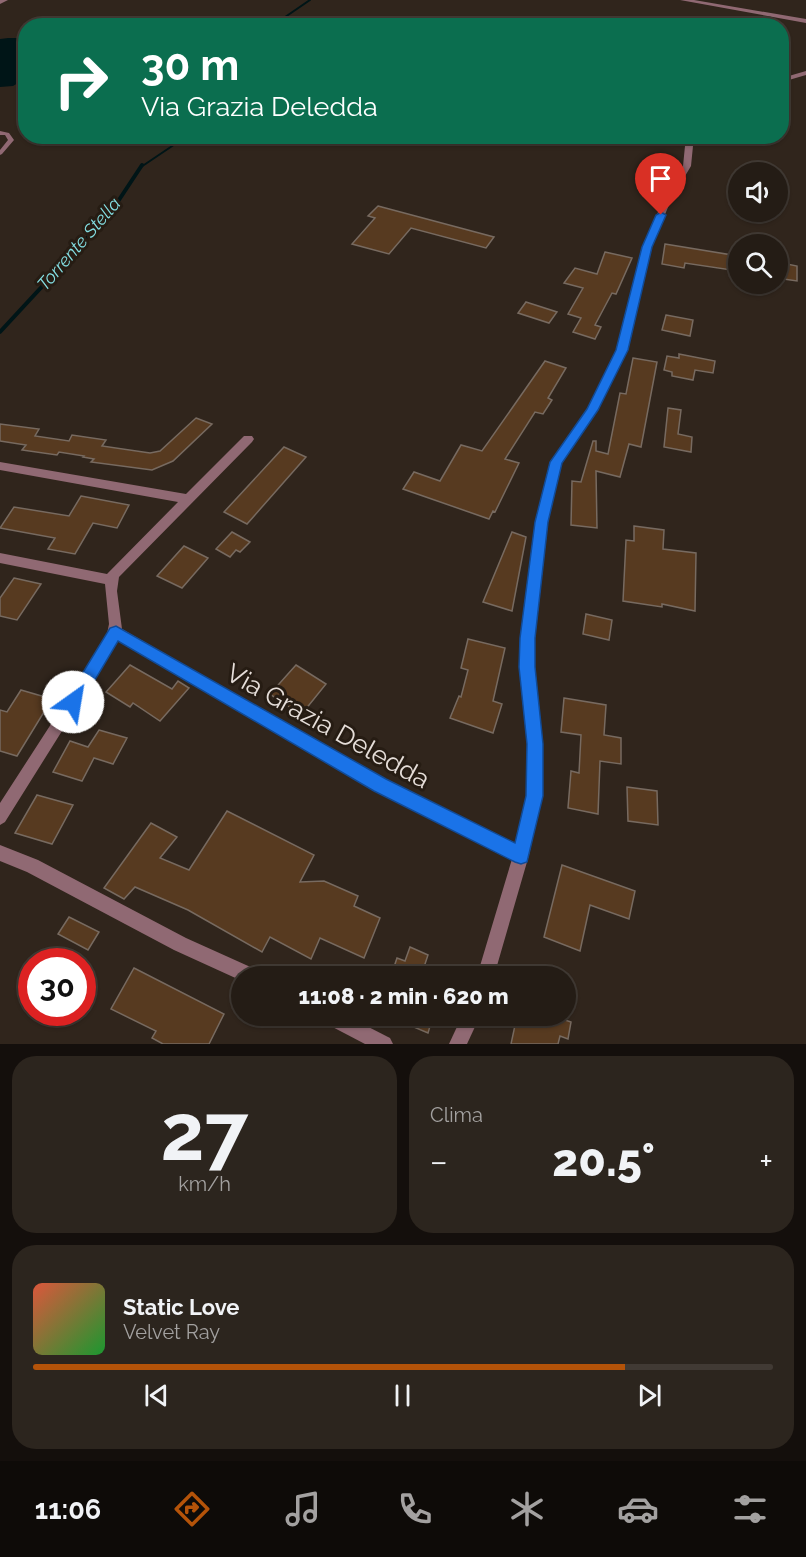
<!DOCTYPE html>
<html lang="it">
<meta charset="utf-8">
<style>
body{margin:0;font-family:Raleway,sans-serif;background:#2c251e;color:#f1f3f6;height:100vh;display:flex;flex-direction:column;font-size:22px;white-space:nowrap}
*{box-sizing:border-box;margin:0}
p{font-size:20px;color:#a3a1a0}
.icon{flex:none;width:33px;height:33px;fill:none;stroke:currentColor;stroke-width:2;stroke-linecap:round;stroke-linejoin:round}
.map{position:relative;height:1044px;overflow:hidden}
.details{display:flex;flex-direction:column;gap:12px;padding:12px;background:#140f0c;flex:1}
.details>*{flex:none}
.guide{position:absolute;left:18px;top:18px;width:771px;height:126px;border-radius:24px;box-shadow:0 2px 4px #0004,0 0 0 2px #413a34;background:#0b6e4f;color:#fff;overflow:hidden}
.buttons{position:absolute;left:728px;top:162px;display:grid;gap:12px}
.buttons a{display:grid;place-items:center;width:60px;height:60px;border-radius:50%;background:#241c15;box-shadow:0 2px 4px #0004,0 0 0 2px #413a34;font-size:30px}
.speed{position:absolute;left:18px;top:948px;display:flex;gap:12px;font-size:30px;font-weight:700;text-align:center}
.speed>*{display:grid;place-content:center;width:78px;height:78px;border-radius:50%;background:#241c15;box-shadow:0 2px 4px #0004,0 0 0 2px #413a34;line-height:1}
.speed .limit{border:9px solid #d22;background:#fff;color:#111}
.pin{position:absolute;display:grid;place-items:center;width:51px;height:51px;color:#fff;margin:-62px -26px;border-radius:50% 50% 50% 0;rotate:-45deg;box-shadow:0 0 6px #0007}
.pin .icon{rotate:45deg}
.me{position:absolute;width:66px;margin:-33px;rotate:32deg;stroke-linejoin:round;filter:drop-shadow(0 0 4px #0008)}
.turn{display:flex;align-items:center;gap:21px;height:126px;padding:0 24px;font-size:27px}
.turn .icon{width:78px;height:78px;stroke-width:2.5}
.turn b{display:block;font-size:42px;line-height:51px}
.big{font-size:45px;font-weight:800;line-height:1.1}
.details .tile{flex:1;display:flex;flex-direction:column;justify-content:center;gap:9px;min-width:0;padding:0 21px;border-radius:24px;background:#2c251e}
.details .dial{align-items:center;gap:0}
.dial b{font-size:78px;line-height:1}
.song{display:flex;align-items:center;gap:18px}
.cover{width:72px;height:72px;border-radius:9px;background:linear-gradient(135deg,hsl(10 70% 55%),hsl(130 70% 35%))}
.played{height:6px;border-radius:3px;background:linear-gradient(90deg,#b45309 80%,#413a34 80%)}
.keys{display:flex;justify-content:space-around;direction:ltr}
.heat{display:flex;justify-content:space-between;align-items:center;font-size:33px;direction:ltr}
.details .tiles{flex:1;display:grid;gap:12px;grid-template-columns:1fr 1fr}
.tile:last-child{grid-column:span 2}
.trip{position:absolute;left:231px;top:966px;width:345px;height:60px;border-radius:30px;background:#241c15;box-shadow:0 2px 4px #0004,0 0 0 2px #413a34;font-weight:800;line-height:60px;text-align:center}
.tab-bar{display:flex;height:96px;justify-content:space-around;align-items:center;background:#0e0b08;color:#a3a1a0}
.tab-bar .icon{width:42px;height:42px}
.tab-bar .on{color:#b45309}
.tab-bar b{font-size:27px;color:#f1f3f6}
.map>svg:first-child{display:block}
</style>
<div class="map">
<svg width="806" height="1044" viewBox="0 0 806 1044">
<rect width="100%" height="100%" fill="#30251c"/>
<path fill="#001517" d="M8,38H25V79L13,86L0,87V39Z"/>
<g fill="none" stroke-linecap="round" stroke-linejoin="round">
<g stroke="#001517" stroke-width="2">
<path d="M272,26L310,0"/>
<path d="M141,167L187,136"/>
</g>
<path stroke="#001517" stroke-width="4" d="M0,332L111,212L142,165"/>
</g>
<g fill="#573a20" stroke="#776a60" stroke-width="1.5">
<path d="M378,206L494,237L486,248L411,228L389,254L352,244L375,218L368,216Z"/>
<path d="M665,244L738,256V271L685,263L684,268L662,264Z"/>
<path d="M605,252L632,258L616,294L612,293L595,325L601,327L595,339L573,332L581,318L568,314L583,288L564,283L575,268L597,274Z"/>
<path d="M777,262L797,266V281L777,278Z"/>
<path d="M526,302L557,312L549,323L518,313Z"/>
<path d="M666,315L693,320L690,336L662,330Z"/>
<path d="M679,354L715,361L713,373L695,370L693,380L672,376V372L664,370L667,356L679,358Z"/>
<path d="M633,358L657,362L641,447L629,444L620,477L596,471L597,528L571,525L572,481L581,482L593,441H596V451L608,454L620,393L626,394Z"/>
<path d="M545,361L566,368L548,398L552,400L543,414L535,412L505,459L519,463L495,512L493,511L489,519L403,489L414,472L440,481L461,445L482,451Z"/>
<path d="M668,408L681,410L678,434L692,437L691,452L664,447Z"/>
<path d="M196,418L212,424L173,461L152,470L91,462L94,459L83,457L84,456L59,452L57,455L22,450L26,445L0,441V424L39,429L35,436L69,441L72,435L106,440L102,446L150,453L160,451Z"/>
<path d="M284,447L306,457L247,524L224,512Z"/>
<path d="M81,496L129,505L117,528L93,523L75,554L48,549L55,538L0,528L14,507L69,516Z"/>
<path d="M634,526L664,530L663,549L696,553L695,611L662,604V607L623,601L626,540L634,541Z"/>
<path d="M232,532L250,542L240,552L236,550L230,557L216,549Z"/>
<path d="M512,532L526,537L512,611L483,602Z"/>
<path d="M184,546L208,558L182,588L157,576Z"/>
<path d="M14,578L41,584L17,620L0,616V598Z"/>
<path d="M586,614L612,620L609,640L583,634Z"/>
<path d="M468,639L505,648L493,701L502,704L493,733L450,718L459,696L461,697L468,670L461,668Z"/>
<path d="M130,665L172,689L178,681L189,688L160,721L133,703L130,707L106,692Z"/>
<path d="M296,665L326,684L301,715L270,694Z"/>
<path d="M21,690L52,699L17,756L0,751V710L7,712Z"/>
<path d="M564,698L606,705L604,735L621,738V764L600,761L598,814L568,808L571,771L579,773L581,735L561,732Z"/>
<path d="M99,730L127,738L113,764L94,758L82,781L53,772L70,741L88,747Z"/>
<path d="M627,787L657,791L658,825L628,821Z"/>
<path d="M37,795L73,805L52,844L15,833Z"/>
<path d="M227,811L314,855L300,882L324,881L358,896L354,906L380,918L364,958L320,938L311,959L270,937L262,952L188,910L135,887L124,899L104,888L151,823L177,837L160,858L189,870Z"/>
<path d="M562,865L635,891L629,919L590,905L580,951L544,937Z"/>
<path d="M69,917L99,932L88,950L58,934Z"/>
<path d="M410,947L428,955L421,976H391L397,958L405,961Z"/>
<path d="M134,968L224,1014L209,1044H163L152,1038L156,1031L111,1009Z"/>
<path d="M388,1016H433L428,1033Z"/>
<path d="M517,1016H553L571,1022L568,1039L560,1036L558,1044H511Z"/>
</g>
<g fill="none" stroke-linecap="round" stroke-linejoin="round">
<path fill="#906973" fill-rule="evenodd" d="M0,131L9,133L14,140L2,154L0,155V150L8,140L5,135H0Z"/>
<g fill="#906973" fill-rule="evenodd">
<path d="M0,0H8L0,4Z"/>
<path d="M680,0H694L806,19V23Z"/>
<path d="M806,71V75L782,82V78Z"/>
<path d="M689,136H697L693,146L691,166L672,198L651,247L627,350L597,410L561,463L548,522L535,638L534,667L542,744V796L529,855L494,976H477L512,859L375,790L119,640L5,822L0,825V803L106,639L109,624L105,584L0,563V553L107,574L178,502L0,470V462L186,494L244,436H252L254,439L252,442L119,577L117,591L122,629L385,780L516,844L526,796L528,744L520,667L521,638L536,522L550,462L587,409L617,350L643,247L664,198L683,166L685,146Z"/>
<path d="M462,1016H480L467,1044H449Z"/>
</g>
<g fill="#906973" fill-rule="evenodd">
<path d="M0,845L38,860L186,938L257,970L259,976H242V981L174,950L27,872L0,861Z"/>
<path d="M320,1016H347L390,1038L393,1044H365L323,1022Z"/>
</g>
</g>
<path fill="#1a73e8" stroke="#114b97" stroke-width="1.5" d="M661,212L666,215L652,247L628,350L598,410L562,463L548,522L535,638V667L543,744V796L527,862L521,864L515,862L374,791L118,641L79,707L73,709L68,707L65,702L68,697L110,628L116,626L386,779L515,843L526,796L527,744L519,667L520,638L535,522L550,462L587,409L616,350L642,247L656,215Z"/>
<g text-anchor="middle" stroke-width="6" stroke-linejoin="round" paint-order="stroke">
<g font-size="18" font-style="italic" fill="#84dfe3" stroke="#261c13">
<text transform="translate(79 244) rotate(-49)" y="6">Torrente Stella</text>
</g>
<g font-size="26" fill="#e6ded9" stroke="#261c13">
<text transform="translate(328 726) rotate(29)" y="9">Via Grazia Deledda</text>
</g>
</g>
</svg>
<div class="buttons">
<a><svg class="icon" aria-label="sound" viewBox="0 0 24 24"><path d="M4 9h4l5-4v14l-5-4H4zM17 9q2 3 0 6"/></svg></a>
<a><svg class="icon" aria-label="search" viewBox="0 0 24 24"><circle cx="10" cy="10" r="6"/><path d="M15 15l6 6"/></svg></a>
</div>
<div class="speed"><div class="limit">30</div></div>
<div class="pin" style="left:661px;top:215px;background:#d93025"><svg class="icon" aria-label="arrive" viewBox="0 0 24 24"><path d="M6 21V4h12l-3 4 3 4H6"/></svg></div>
<svg class="me" style="left:73px;top:702px" viewBox="-20 -20 40 40"><circle r="19" fill="#fff"/><path d="M0-13L10 11 0 6-10 11z" fill="#1a73e8"/></svg>
<div class="trip">11:08 · 2 min · 620 m</div>
<div class="guide">
<div class="turn"><svg class="icon" aria-label="right" viewBox="0 0 24 24"><path d="M7 20v-9h11M14 6l5 5-5 5"/></svg><div><b>30 m</b>Via Grazia Deledda</div></div>
</div>
</div>
<section class="details">
<div class="tiles">
<div class="tile dial"><b>27</b><p>km/h</p></div>
<div class="tile"><p>Clima</p>
<div class="heat"><a>−</a><b class="big">20.5°</b><a>+</a></div>
</div>
<div class="tile">
<div class="song"><i class="cover"></i><div><b>Static Love</b><p>Velvet Ray</p></div></div>
<div class="played"></div>
<div class="keys"><svg class="icon" aria-label="previous" viewBox="0 0 24 24"><path d="M18 5L8 12l10 7zM5 5v14"/></svg><svg class="icon" aria-label="pause" viewBox="0 0 24 24"><path d="M8 5v14M16 5v14"/></svg><svg class="icon" aria-label="next" viewBox="0 0 24 24"><path d="M6 5l10 7-10 7zM19 5v14"/></svg></div>
</div>
</div>
</section>
<nav class="tab-bar">
<b>11:06</b>
<svg class="icon on" aria-label="directions" viewBox="0 0 24 24"><path d="M12 3l9 9-9 9-9-9zM9 14v-3h6M13 9l2 2-2 2"/></svg>
<svg class="icon" aria-label="music" viewBox="0 0 24 24"><path d="M9 18V5l10-2v13"/><circle cx="6" cy="18" r="3"/><circle cx="16" cy="16" r="3"/></svg>
<svg class="icon" aria-label="phone" viewBox="0 0 24 24"><path d="M5 4h4l2 5-3 2q2 4 5 5l2-3 5 2v4C11 20 4 13 5 4z"/></svg>
<svg class="icon" aria-label="climate" viewBox="0 0 24 24"><path d="M12 3v18M4 7l16 10M4 17L20 7"/></svg>
<svg class="icon" aria-label="car" viewBox="0 0 24 24"><path d="M5 17H2v-5l4-1 3-4h7l3 4 3 1v5h-3M9 17h6M6 11h13"/><circle cx="7" cy="17" r="2"/><circle cx="17" cy="17" r="2"/></svg>
<svg class="icon" aria-label="filters" viewBox="0 0 24 24"><path d="M4 7h16M4 17h16"/><circle cx="9" cy="7" r="2"/><circle cx="15" cy="17" r="2"/></svg>
</nav>
